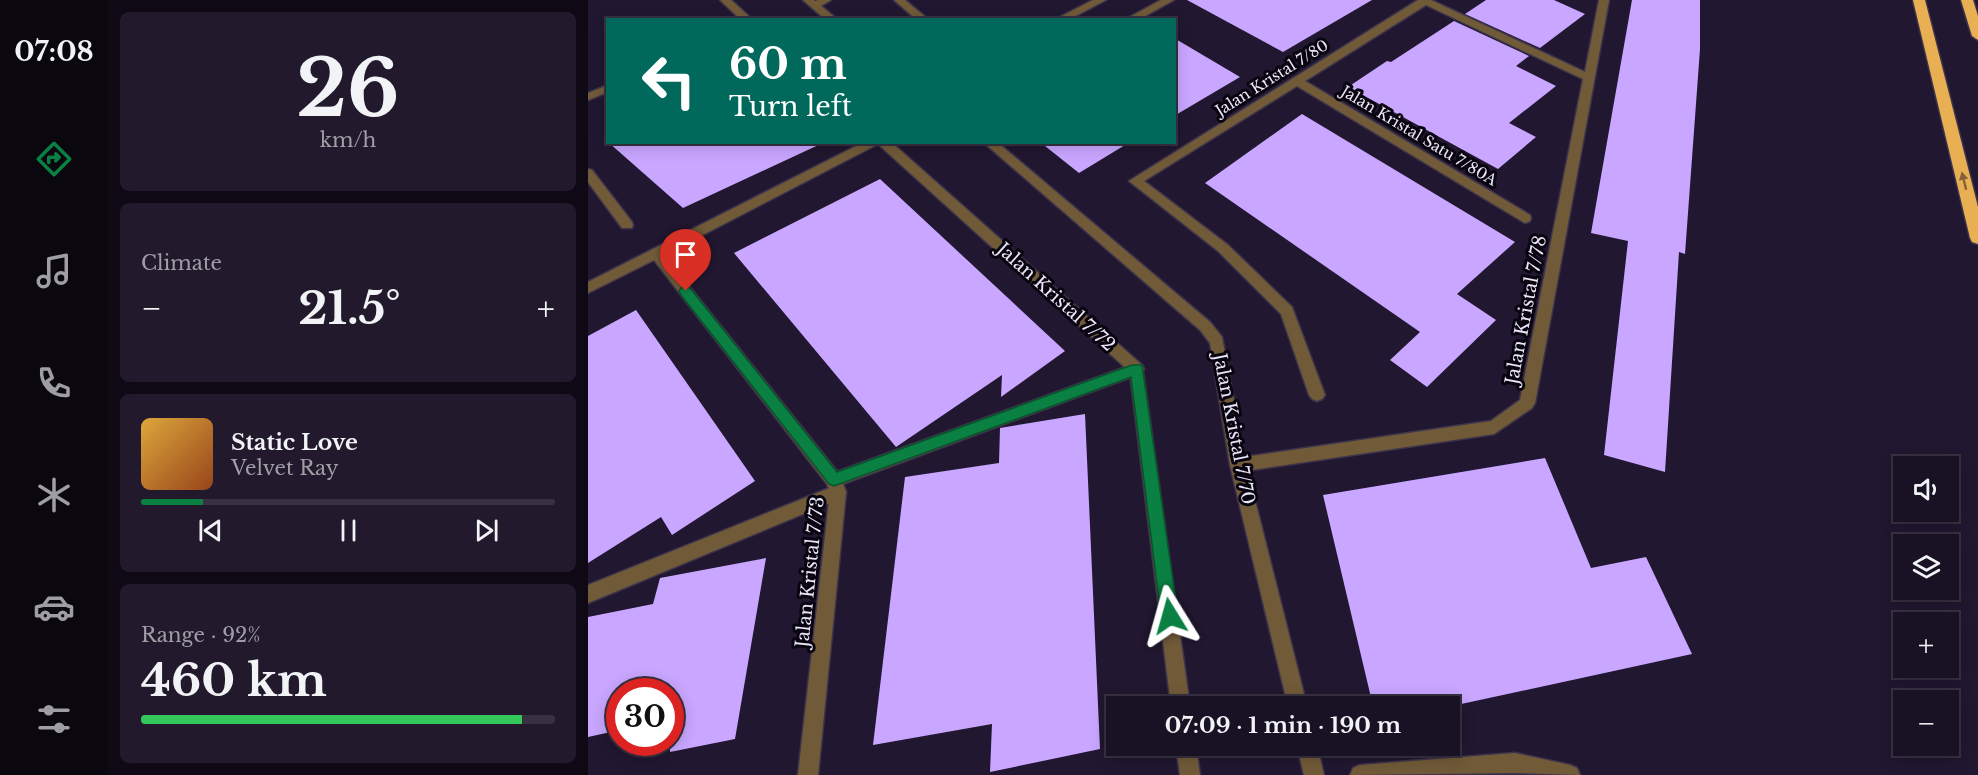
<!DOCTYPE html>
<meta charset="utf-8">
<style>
body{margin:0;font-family:"Libre Baskerville",serif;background:#221a2c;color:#f1f3f6;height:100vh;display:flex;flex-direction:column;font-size:22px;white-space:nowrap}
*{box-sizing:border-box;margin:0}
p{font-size:20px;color:#9f9da6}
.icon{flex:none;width:33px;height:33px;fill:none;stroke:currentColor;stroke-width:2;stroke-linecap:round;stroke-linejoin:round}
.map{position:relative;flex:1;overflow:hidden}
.sheet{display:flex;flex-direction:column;gap:12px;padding:12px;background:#0e0914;width:480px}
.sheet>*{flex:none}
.banner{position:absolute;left:18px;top:18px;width:570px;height:126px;border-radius:0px;box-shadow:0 3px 15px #0003,0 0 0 2px #373141;background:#00695c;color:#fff;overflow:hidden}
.controls{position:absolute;left:1305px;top:456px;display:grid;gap:12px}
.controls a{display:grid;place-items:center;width:66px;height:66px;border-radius:0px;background:#191124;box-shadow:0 3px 15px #0003,0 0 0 2px #373141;font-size:30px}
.speed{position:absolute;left:18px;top:678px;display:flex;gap:12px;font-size:30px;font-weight:700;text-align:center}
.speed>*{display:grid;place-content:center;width:78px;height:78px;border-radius:50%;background:#191124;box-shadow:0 3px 15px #0003,0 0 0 2px #373141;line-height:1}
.speed .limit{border:9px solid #d22;background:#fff;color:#111}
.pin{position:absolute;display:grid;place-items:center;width:51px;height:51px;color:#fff;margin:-62px -26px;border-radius:50% 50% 50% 0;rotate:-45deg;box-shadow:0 0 6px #0007}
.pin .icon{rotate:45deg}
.me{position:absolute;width:66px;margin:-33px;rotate:352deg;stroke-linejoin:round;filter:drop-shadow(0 0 4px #0008)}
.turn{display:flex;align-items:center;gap:21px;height:126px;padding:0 24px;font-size:27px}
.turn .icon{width:78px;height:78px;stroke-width:2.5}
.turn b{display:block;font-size:42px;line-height:51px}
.big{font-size:45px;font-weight:700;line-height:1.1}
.sheet .card{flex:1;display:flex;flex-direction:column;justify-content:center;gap:9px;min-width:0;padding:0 21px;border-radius:9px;background:#221a2c}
.sheet .dial{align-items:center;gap:0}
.dial b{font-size:78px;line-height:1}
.song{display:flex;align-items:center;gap:18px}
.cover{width:72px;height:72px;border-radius:9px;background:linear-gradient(135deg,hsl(40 70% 55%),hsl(20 70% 35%))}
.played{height:6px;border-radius:3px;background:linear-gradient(90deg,#0b8043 15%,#373141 15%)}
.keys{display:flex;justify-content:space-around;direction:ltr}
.heat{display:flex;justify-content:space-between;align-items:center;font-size:33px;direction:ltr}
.charge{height:9px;border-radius:4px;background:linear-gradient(90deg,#34c759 92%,#373141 0)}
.trip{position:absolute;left:518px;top:696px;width:354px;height:60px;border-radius:0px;background:#191124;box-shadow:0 3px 15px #0003,0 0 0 2px #373141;font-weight:700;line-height:60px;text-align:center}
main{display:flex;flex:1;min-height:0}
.tabs{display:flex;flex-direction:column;width:108px;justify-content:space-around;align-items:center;background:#0a070e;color:#9f9da6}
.tabs .icon{width:42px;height:42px}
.tabs .current{color:#0b8043}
.tabs b{font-size:27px;color:#f1f3f6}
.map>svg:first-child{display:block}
</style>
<main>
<nav class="tabs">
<b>07:08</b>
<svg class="icon current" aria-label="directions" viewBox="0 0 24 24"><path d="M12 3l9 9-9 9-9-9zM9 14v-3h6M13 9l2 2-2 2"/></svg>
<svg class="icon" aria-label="music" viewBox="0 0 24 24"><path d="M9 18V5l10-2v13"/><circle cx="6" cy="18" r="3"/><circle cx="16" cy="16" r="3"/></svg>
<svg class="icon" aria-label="phone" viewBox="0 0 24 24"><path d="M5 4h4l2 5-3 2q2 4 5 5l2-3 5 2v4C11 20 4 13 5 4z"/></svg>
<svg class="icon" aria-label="climate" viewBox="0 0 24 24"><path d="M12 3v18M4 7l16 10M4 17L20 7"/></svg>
<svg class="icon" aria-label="car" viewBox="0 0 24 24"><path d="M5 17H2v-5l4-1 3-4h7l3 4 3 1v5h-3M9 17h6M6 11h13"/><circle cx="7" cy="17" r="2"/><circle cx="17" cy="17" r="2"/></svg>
<svg class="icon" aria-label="filters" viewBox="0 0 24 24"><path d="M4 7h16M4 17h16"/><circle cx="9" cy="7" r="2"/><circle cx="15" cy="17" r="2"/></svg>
</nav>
<section class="sheet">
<div class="card dial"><b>26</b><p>km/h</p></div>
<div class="card"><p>Climate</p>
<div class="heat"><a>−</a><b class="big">21.5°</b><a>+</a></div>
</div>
<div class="card">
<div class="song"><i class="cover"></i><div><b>Static Love</b><p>Velvet Ray</p></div></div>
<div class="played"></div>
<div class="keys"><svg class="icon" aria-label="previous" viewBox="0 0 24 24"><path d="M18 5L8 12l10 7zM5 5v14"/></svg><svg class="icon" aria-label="pause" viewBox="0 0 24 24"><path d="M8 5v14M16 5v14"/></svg><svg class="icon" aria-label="next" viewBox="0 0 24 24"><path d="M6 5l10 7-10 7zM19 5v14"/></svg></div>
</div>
<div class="card"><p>Range · 92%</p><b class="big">460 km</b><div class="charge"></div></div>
</section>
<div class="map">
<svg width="1390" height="775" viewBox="0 0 1390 775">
<rect width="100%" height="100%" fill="#211730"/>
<g fill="#c9a6ff">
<path d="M599,0H784L695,52Z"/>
<path d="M898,0H966L997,14L952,48L877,14Z"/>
<path d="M1044,0H1112V49L1097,254L1091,252L1077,472L1016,455L1040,241L1003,233Z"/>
<path d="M866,21L941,56L928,66L968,86L921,123L948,137L910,169L760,87L799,61L803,62Z"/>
<path d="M586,38L652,77L586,116Z"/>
<path d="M714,114L927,242L869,294L908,320L839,387L802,360L832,332L617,183Z"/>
<path d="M20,142H237L95,208Z"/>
<path d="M452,142H542L491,173Z"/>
<path d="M292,179L477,351L413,397L414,375L308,447L146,253Z"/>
<path d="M48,310L167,481L84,535L73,517L0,563V336Z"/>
<path d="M497,414L512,749L402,772L404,724L285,745L317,477L411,463L412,428Z"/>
<path d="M957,458L1003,568L1058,557L1104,654L864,706H785L735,495Z"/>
<path d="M178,558L147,739L82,752V692H32V730L0,737V617L65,604L72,578Z"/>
</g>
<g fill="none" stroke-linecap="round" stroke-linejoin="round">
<g stroke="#3d344c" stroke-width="3">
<g id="service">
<path d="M306,0H317L341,20H329Z"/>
<path d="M505,0H518L480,20H466Z"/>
<path d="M20,85V92L0,100V93Z"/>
<path d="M549,363L554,365L556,369L554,373L252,485L256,487L258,492L256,497L0,603V585L244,487L240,485L238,480L240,475Z"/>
</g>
</g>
<g stroke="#3d344c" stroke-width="3">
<g id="minor">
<path d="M132,0H143L165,20H153Z"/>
<path d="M230,0H243L231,7H223V3Z"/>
<path d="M573,0H586L550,20H536Z"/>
<path d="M830,0H843L997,72L1011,0H1021L947,403L944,408L906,434L650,472L644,470L642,465L644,460L650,458L903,421L932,400L995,79L838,5L717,81L942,215L943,218L942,221L937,223L709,86L556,181L640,245L704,307L737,395L734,399L729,401L724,399L721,395L693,314L630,251L541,181Z"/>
<path d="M276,142H303L554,365L602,706H583L542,372L290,144L76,255L252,475L258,492L230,775H210L242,492L239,484L66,260L0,293V282Z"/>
<path d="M0,169L4,170L44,222L45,225L44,228H34L0,182Z"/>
<path d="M588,746H608L612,775H592Z"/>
<path d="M927,753L982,765L989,768L992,775L927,773L762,775L765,768L772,765Z"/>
</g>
</g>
<g stroke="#3d344c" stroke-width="3">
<g id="tertiary">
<path d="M215,0H226L250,20H238Z"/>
<path d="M395,142H409L622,322L634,337L658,465L719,706H700L642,465L622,343L612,330Z"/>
<path d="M709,746H729L736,775H716Z"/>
</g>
</g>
<g stroke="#3d344c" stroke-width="3">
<g id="motorway">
<path d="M1325,0H1337L1390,207V244L1384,242L1382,238Z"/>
<path d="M1373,0H1385L1390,16V40L1384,36Z"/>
</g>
</g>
<use href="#service" fill="#715a38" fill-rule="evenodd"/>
<use href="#minor" fill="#715a38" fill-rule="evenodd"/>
<use href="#tertiary" fill="#715a38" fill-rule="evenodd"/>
<use href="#motorway" fill="#e8af53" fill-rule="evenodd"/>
</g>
<defs><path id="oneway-solid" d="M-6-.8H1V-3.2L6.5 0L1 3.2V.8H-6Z" transform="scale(1.5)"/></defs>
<use fill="#846235" href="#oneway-solid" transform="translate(1376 181) rotate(-104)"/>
<path fill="#0b8043" stroke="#07532c" stroke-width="1.5" d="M98,287L102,288L249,472L544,365H554L590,616L587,622L582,625L576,622L573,616L543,377L246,486L241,484L93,295L91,291L93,288Z"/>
<g text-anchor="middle" stroke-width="6" stroke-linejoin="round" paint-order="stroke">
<g font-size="15" fill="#ebe5f7" stroke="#090510">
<text transform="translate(684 78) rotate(-32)" y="5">Jalan Kristal 7/80</text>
<text transform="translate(831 136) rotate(31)" y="5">Jalan Kristal Satu 7/80A</text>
</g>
<g font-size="18" fill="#ebe5f7" stroke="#090510">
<text transform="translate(468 297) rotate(42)" y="6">Jalan Kristal 7/72</text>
<text transform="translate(938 310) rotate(-79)" y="6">Jalan Kristal 7/78</text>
<text transform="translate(646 429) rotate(79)" y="6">Jalan Kristal 7/70</text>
<text transform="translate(222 572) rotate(-84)" y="6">Jalan Kristal 7/73</text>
</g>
</g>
</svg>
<div class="controls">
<a><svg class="icon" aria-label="sound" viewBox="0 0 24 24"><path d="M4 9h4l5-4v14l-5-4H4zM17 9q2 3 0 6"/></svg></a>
<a><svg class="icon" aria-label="layers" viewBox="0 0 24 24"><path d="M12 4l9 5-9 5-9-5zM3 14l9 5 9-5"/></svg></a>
<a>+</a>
<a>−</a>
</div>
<div class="speed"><div class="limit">30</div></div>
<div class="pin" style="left:98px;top:291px;background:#d93025"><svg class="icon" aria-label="arrive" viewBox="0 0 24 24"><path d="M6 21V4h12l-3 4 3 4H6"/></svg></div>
<svg class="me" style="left:582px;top:616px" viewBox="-20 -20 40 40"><path d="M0-17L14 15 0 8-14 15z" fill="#0b8043" stroke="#fff" stroke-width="4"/></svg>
<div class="trip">07:09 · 1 min · 190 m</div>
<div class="banner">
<div class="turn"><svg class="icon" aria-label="left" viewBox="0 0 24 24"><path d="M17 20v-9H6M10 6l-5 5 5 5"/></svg><div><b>60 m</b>Turn left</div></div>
</div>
</div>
</main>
